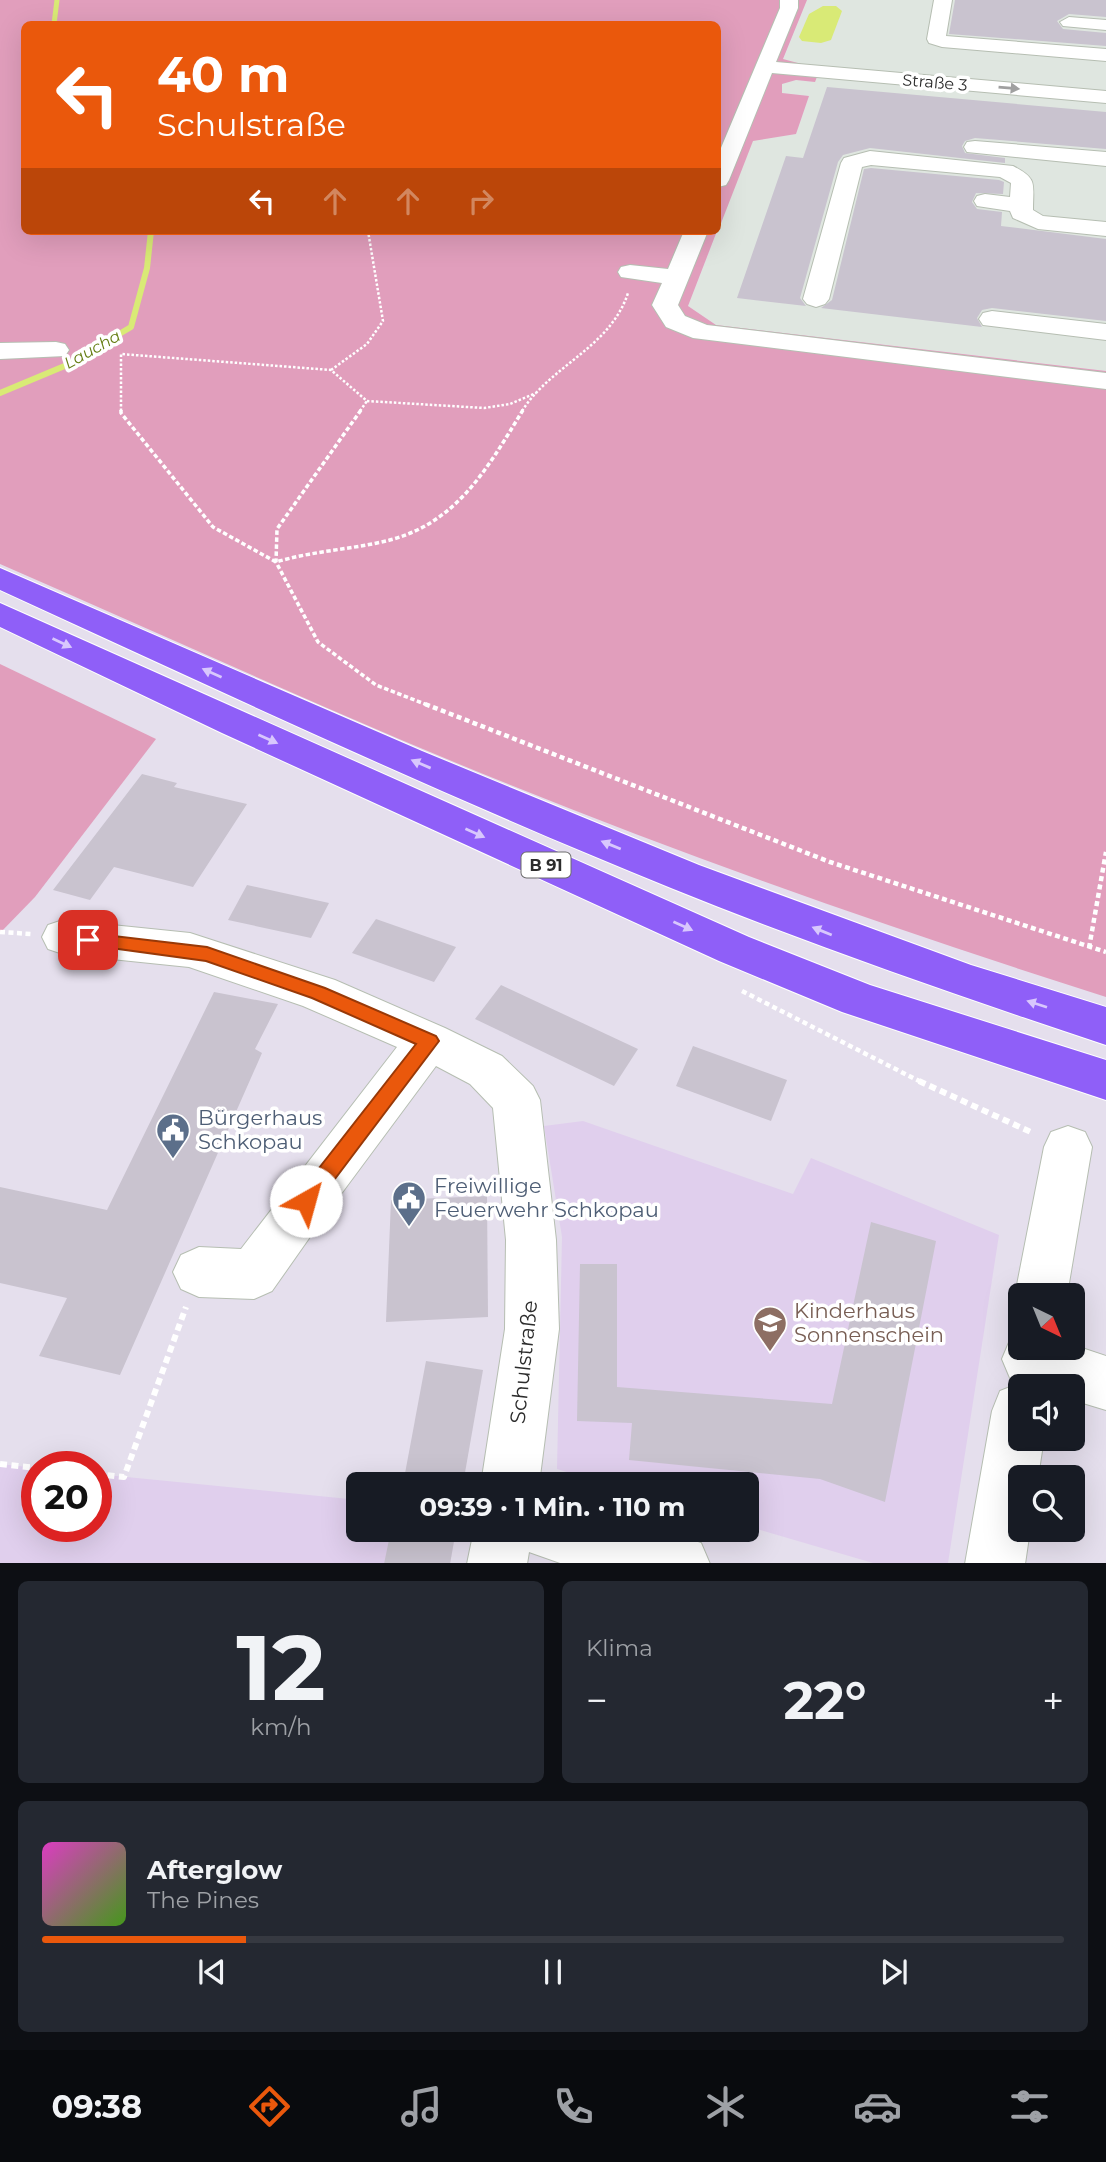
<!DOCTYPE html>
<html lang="de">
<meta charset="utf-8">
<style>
body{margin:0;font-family:Montserrat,sans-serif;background:#242831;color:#f1f3f6;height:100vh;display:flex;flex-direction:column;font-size:26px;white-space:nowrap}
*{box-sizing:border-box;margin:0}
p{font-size:23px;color:#9ea1a6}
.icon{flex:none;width:38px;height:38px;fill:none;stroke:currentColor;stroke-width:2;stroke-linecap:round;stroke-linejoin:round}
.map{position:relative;height:1563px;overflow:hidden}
.sheet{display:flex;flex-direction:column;gap:18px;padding:18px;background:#0d0f14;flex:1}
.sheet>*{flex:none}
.top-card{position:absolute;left:21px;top:21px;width:700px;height:214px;border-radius:10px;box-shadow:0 7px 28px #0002;background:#ea580c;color:#fff;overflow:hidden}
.needle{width:46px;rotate:137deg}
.tools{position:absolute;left:1008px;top:1283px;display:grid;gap:14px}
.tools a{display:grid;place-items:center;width:77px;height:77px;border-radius:10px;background:#171b24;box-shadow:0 7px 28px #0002;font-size:35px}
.speed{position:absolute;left:21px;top:1451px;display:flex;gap:14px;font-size:35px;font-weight:700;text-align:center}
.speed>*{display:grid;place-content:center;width:91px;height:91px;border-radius:50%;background:#171b24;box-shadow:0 7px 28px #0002;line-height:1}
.speed .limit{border:10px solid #d22;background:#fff;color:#111}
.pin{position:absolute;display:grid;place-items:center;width:60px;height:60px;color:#fff;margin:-30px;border-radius:14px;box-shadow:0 4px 10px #0006}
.me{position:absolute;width:77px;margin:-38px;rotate:38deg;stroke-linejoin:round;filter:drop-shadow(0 0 5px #0008)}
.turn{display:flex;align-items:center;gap:24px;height:147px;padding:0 21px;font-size:32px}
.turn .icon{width:91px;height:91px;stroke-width:2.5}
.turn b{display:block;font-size:49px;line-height:60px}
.lanes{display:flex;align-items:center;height:66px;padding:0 21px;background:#0003;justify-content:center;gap:35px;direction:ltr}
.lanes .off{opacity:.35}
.big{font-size:52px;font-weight:700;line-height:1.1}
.sheet .tile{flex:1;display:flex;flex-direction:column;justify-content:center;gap:10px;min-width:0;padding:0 24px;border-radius:10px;background:#242831}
.sheet .dial{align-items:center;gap:0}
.dial b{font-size:91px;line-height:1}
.song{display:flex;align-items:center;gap:21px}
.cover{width:84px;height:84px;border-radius:10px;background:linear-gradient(135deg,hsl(310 70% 55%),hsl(100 70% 35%))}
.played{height:7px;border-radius:4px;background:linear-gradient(90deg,#ea580c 20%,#363941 20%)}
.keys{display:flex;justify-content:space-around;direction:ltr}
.heat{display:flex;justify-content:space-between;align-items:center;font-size:38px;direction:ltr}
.sheet .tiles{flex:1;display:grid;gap:18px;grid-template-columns:1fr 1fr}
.tile:last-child{grid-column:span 2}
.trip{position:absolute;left:346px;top:1472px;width:413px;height:70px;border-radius:10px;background:#171b24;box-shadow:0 7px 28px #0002;font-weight:700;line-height:70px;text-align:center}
.menu{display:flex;height:112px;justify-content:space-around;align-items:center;background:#090b0e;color:#9ea1a6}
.menu .icon{width:49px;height:49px}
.menu .on{color:#ea580c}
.menu b{font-size:32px;color:#f1f3f6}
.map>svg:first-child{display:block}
</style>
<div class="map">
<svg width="1106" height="1564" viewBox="0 0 1106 1564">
<rect width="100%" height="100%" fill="#e5dfed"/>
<path fill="#dfe6e0" d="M807,0H1106V371L716,325L688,306L753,140L796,134L809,96L782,93V84L796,80L815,82L783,60Z"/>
<g fill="#e0cfed">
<path d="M583,1121L793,1194L811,1158L999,1235L948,1563H873L747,1526V1484H606L557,1469L562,1237L544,1126Z"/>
<path d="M0,1464L37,1468V1526H96V1474L359,1500V1530H456L450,1563L0,1564Z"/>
</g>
<g fill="#e19ebc">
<path d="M0,0H807L783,59L820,69L815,82L796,80L782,84V93L809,96L796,134L753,141L718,231V24H24V231H717L688,306L716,325L1106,371V997C867,921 630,837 399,739C266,682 133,622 0,564Z"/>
<path d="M0,664L156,739L35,897L0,933Z"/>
</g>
<path fill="#d9ea76" d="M823,6H836L842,11L831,40L821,43L802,41L799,37L809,14Z"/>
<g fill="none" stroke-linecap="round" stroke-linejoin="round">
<path stroke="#d9ea76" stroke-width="5" d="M54,24L57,0"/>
<path stroke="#d9ea76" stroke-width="6" d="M0,393L67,365L131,327L147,268L151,231"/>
</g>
<g fill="#c9c3cf">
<path d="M955,0H1106V17L1069,14L1057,21L1063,29L1106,33V46L949,34Z"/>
<path d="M827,87L1106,112V149L975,138L965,141L962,146L965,153L1005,158V163L870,148L843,155L838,162L800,298L806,306L737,298L786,156L803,158Z"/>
<path d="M871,168L999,180L1004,182L1003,194L976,193L972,202L977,209L1002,212L1001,226L1106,239V321L992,308L982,310L977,318L982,327L821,308L832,300L864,169Z"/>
<path d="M142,774L177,783L174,787L247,804L193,887L114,867L90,900L53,890Z"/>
<path d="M247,885L329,903L311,938L228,920Z"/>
<path d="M376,919L456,947L434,982L352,953Z"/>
<path d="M501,985L638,1049L614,1086L475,1019Z"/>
<path d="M214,992L278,1004L255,1049L262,1053L120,1375L39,1356L67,1298L0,1283V1187L107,1210Z"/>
<path d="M693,1046L787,1080L771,1121L676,1086Z"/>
<path d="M487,1196L488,1317L386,1322L391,1200Z"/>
<path d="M871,1222L936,1241L885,1502L820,1479L629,1460L632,1423L577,1421L580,1264H617V1387L832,1404Z"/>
<path d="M426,1361L483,1370L463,1484H403Z"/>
<path d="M391,1530H456L450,1564H384Z"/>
</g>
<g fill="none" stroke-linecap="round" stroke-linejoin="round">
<g stroke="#b6beb2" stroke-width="2">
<g id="minor">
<path d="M780,0H798V8L776,62L1106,91V103L772,73L729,180L726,185L718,187V155L780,8Z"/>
<path d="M934,0H952L946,36L1106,49V61L942,47L929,43L927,39Z"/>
<path d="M1069,17L1106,20V30L1063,26L1060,22Z"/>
<path d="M975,141L1106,152V166L967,152L964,147L967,142Z"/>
<path d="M870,151L1013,166C1038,179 1033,183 1033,210L1043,216L1106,222V236L1038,229L1013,218L1010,211L977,206L974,201L977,196L985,194L1010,197L1011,183L1000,177L871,165L862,167L829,299L825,304L816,307L807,304L803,299L841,163L844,158Z"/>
<path d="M684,231H708L678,305L685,316L707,325L1106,373V389L693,338L666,327L652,305L662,283L621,277L618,272L621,267L630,265L668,269Z"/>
<path d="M992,311L1106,324V340L983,325L979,319L983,313Z"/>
<path d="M56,342L65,344L69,350L65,356L0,359V343Z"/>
<path d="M63,920L190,933L335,980L445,1028L502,1056L533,1086L540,1100L556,1240L559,1329L539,1484H481L505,1329L506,1240L493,1108L470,1084L436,1066L324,1217L272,1291L254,1299L199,1297L181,1289L173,1272L181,1255L199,1247L241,1249L397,1047L303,1006L189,967L63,954L48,949L42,937L48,925Z"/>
<path d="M1068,1126L1085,1132L1092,1147L1067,1295H1020V1308L1015,1295L1044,1147L1051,1132Z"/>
<path d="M1020,1336V1348L1073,1345L1106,1356V1410L1073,1400V1386H1029L1010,1378L1002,1359L1010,1340Z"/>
<path d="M1020,1383L1027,1386H1020V1438H1044L1038,1477H1020V1530H1030L1025,1564H965L992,1411L1000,1391Z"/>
<path d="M474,1530H661L701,1543L710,1564H563L529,1552L527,1564H467Z"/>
</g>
</g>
<g stroke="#fff" stroke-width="2">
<g id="highway">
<path d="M0,568L422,751L699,865L971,965L1106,1007V1045C959,996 814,946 671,888C444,796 222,692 0,590Z"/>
<path d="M0,603L749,937L870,985L1106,1060V1100L842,1012L719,961L222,733L0,627Z"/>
</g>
</g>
<g stroke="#fff" stroke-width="2.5" stroke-dasharray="2.5 2" stroke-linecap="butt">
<path d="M331,370L367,344L383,321L368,231"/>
<path d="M121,411V354L331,370L367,401L484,408L510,404L536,393"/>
<path d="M360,411L367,401"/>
<path d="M522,411C551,365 610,348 628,293"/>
</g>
<g stroke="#fff" stroke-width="3.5" stroke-dasharray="4.5 2.5" stroke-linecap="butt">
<path d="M121,410V413L213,527L276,562C309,552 343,550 377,543C455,528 485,472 523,410"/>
<path d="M361,410L277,529L276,562L318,642L376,685L430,706"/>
</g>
<g stroke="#fff" stroke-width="4.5" stroke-dasharray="5 3.5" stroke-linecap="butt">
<path d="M425,704L830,862L1106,952"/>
<path d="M0,932L31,934"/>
<path d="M1089,948L1106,852"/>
<path d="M742,991L923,1083"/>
</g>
<g stroke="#fff" stroke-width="6" stroke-dasharray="7 4.5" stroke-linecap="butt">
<path d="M919,1081L1033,1133"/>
<path d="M0,1464L37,1468"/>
<path d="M96,1474L124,1477L186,1307"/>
</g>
<use href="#minor" fill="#fff" fill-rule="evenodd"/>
<use href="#highway" fill="#8f5ff8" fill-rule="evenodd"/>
</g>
<defs><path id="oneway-solid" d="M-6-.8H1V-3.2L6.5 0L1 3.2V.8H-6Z" transform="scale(1.75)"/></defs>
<use fill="#a0a0a0" href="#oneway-solid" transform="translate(1009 88) rotate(5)"/>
<g fill="#d8c7fd">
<use href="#oneway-solid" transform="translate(62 643) rotate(25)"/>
<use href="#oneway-solid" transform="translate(212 673) rotate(-156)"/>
<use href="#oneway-solid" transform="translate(268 739) rotate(24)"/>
<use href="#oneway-solid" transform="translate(421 764) rotate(-157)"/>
<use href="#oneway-solid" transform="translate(475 833) rotate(24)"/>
<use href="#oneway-solid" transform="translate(611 845) rotate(-158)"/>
<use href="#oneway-solid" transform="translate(683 926) rotate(24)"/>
<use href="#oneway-solid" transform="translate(822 931) rotate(-158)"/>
<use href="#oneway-solid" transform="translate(1037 1004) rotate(-162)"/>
</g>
<path fill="#ea580c" stroke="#983908" stroke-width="2" d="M88,933L207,947L325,988L436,1036L439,1041L313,1208L306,1211L298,1208L295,1201L298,1195L416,1044L312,998L206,961L82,944L80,940L82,935Z"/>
<defs>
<g id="civic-pin" transform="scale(1.75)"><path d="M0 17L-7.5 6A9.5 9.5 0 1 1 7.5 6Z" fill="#5c6f8a" stroke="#fff"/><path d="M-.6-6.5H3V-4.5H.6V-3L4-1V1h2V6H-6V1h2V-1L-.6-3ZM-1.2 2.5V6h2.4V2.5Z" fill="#fff"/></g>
<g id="school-pin" transform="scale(1.75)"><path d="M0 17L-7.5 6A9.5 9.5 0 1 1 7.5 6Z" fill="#8d6e63" stroke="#fff"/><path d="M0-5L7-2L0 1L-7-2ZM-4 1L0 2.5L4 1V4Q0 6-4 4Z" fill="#fff"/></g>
</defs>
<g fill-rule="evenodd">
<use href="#civic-pin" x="173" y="1130"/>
<use href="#civic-pin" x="409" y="1198"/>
<use href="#school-pin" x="770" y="1323"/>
</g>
<g text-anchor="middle" stroke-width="7" stroke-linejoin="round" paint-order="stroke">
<g font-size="16" fill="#2c2c2c" stroke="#fff">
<text transform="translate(935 82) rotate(5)" y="6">Straße 3</text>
</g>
<g font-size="16" font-style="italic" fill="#657d13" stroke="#fff">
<text transform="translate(92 349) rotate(-29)" y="6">Laucha</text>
</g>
<rect fill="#fff" stroke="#6b6b6b" stroke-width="2" x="521.5" y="852.5" width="49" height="25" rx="5"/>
<g font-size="16" font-weight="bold" fill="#2c2c2c">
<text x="546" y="871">B 91</text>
</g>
<g font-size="21" fill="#4e5e75" stroke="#fff" text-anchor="start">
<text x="198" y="1125">Bürgerhaus<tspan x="198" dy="24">Schkopau</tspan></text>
<text x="434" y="1193">Freiwillige<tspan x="434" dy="24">Feuerwehr Schkopau</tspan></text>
</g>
<g font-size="21" fill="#785e54" stroke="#fff" text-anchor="start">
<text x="794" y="1318">Kinderhaus<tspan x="794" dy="24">Sonnenschein</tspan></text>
</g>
<g font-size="21" fill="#2c2c2c" stroke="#fff">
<text transform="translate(524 1362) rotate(-84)" y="7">Schulstraße</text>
</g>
</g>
</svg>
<div class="tools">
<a><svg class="needle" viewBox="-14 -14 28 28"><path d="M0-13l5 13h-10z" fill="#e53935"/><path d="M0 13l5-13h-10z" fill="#9ea1a6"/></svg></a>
<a><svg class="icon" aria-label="sound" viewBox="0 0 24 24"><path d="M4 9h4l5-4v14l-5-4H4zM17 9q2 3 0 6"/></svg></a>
<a><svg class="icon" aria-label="search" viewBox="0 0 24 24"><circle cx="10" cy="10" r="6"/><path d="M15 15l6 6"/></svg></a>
</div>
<div class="speed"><div class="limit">20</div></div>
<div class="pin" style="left:88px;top:940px;background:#d93025"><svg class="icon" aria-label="arrive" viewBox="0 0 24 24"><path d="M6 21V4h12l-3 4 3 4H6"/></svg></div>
<svg class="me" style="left:306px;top:1201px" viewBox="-20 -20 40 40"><circle r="19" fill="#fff"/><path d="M0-13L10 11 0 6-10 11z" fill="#ea580c"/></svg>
<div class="trip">09:39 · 1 Min. · 110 m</div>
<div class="top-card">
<div class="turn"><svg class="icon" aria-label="left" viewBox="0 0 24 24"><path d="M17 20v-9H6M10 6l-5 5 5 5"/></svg><div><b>40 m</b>Schulstraße</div></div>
<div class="lanes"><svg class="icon" aria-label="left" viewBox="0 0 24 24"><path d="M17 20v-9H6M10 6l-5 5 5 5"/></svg><svg class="icon off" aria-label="ahead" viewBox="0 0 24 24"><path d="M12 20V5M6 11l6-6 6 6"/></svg><svg class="icon off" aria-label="ahead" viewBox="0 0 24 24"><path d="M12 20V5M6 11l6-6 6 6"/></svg><svg class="icon off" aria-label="right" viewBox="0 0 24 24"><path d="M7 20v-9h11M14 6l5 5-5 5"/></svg></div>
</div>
</div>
<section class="sheet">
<div class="tiles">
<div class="tile dial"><b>12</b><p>km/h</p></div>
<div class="tile"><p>Klima</p>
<div class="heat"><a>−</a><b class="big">22°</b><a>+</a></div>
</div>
<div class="tile">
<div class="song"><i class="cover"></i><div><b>Afterglow</b><p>The Pines</p></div></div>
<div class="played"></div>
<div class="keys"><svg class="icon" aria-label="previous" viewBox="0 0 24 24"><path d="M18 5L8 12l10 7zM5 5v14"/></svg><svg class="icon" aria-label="pause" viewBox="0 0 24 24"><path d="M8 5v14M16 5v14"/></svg><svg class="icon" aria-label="next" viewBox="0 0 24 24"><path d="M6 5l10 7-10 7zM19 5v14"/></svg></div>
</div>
</div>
</section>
<nav class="menu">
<b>09:38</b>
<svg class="icon on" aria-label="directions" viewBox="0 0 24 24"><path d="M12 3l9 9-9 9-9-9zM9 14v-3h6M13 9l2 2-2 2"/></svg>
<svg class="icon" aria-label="music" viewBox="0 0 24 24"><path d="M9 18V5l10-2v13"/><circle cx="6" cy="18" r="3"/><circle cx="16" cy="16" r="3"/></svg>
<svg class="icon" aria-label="phone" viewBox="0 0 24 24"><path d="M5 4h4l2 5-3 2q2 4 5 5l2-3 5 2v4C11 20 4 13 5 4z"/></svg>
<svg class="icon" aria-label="climate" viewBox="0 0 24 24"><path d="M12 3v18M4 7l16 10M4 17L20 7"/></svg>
<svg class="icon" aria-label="car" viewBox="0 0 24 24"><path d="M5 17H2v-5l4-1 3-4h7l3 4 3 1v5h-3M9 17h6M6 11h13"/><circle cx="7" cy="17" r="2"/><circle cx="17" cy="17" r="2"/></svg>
<svg class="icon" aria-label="filters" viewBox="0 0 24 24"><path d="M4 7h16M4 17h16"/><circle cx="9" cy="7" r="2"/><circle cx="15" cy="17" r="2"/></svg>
</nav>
